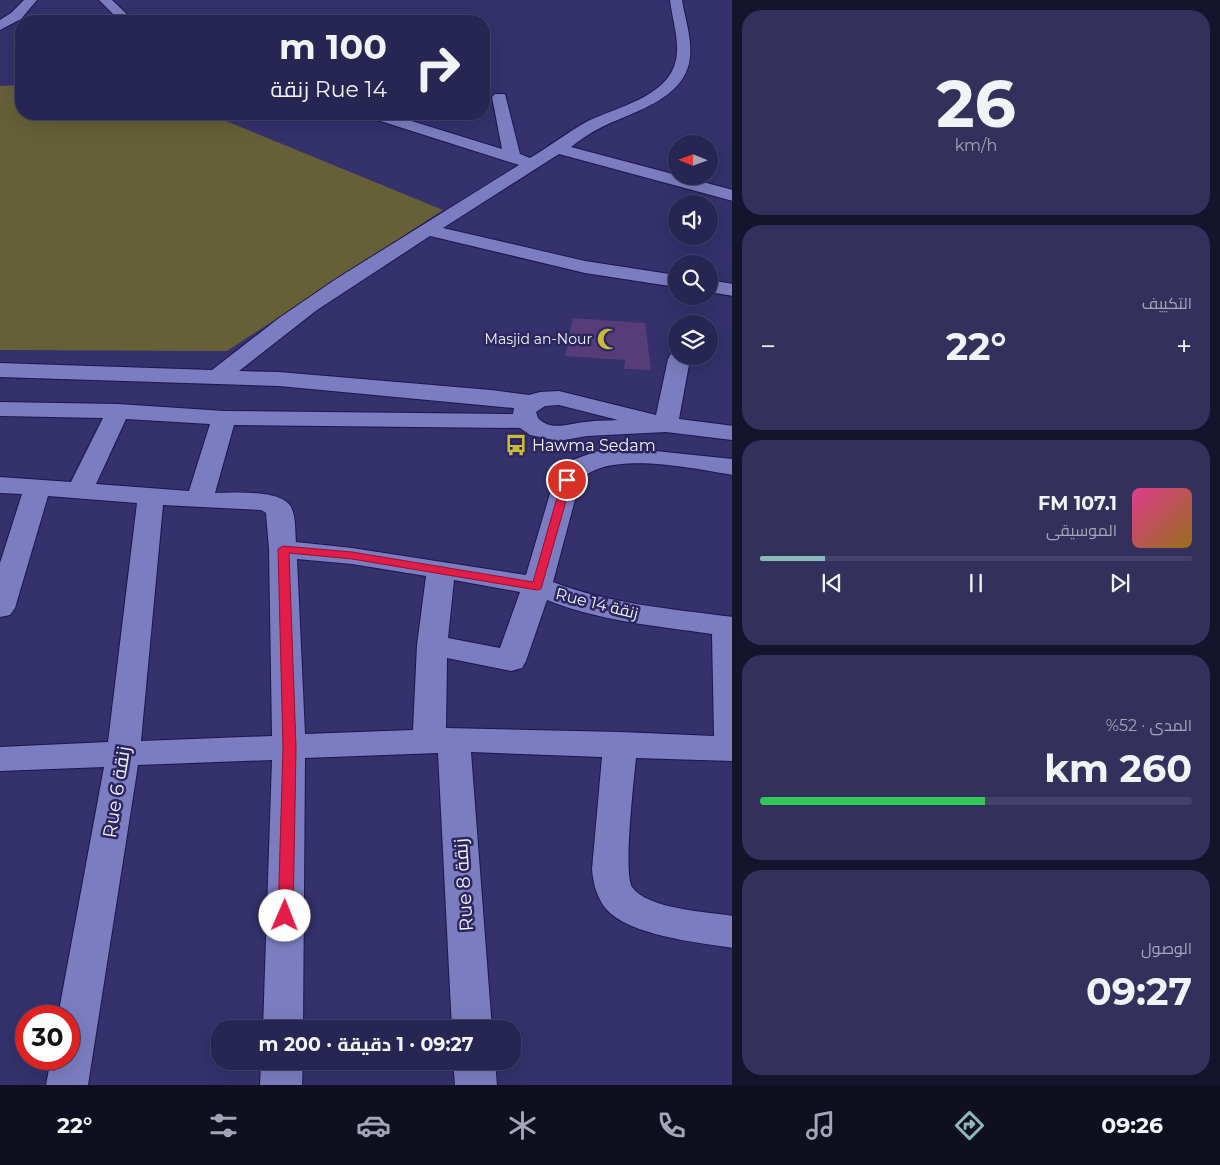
<!DOCTYPE html>
<html lang="ar">
<meta charset="utf-8">
<style>
body{margin:0;font-family:Montserrat,Cairo,sans-serif;background:#33315b;color:#f1f3f6;direction:rtl;height:100vh;display:flex;flex-direction:column;font-size:19px;white-space:nowrap}
*{box-sizing:border-box;margin:0}
p{font-size:16px;color:#a4a5b7}
.icon{flex:none;width:28px;height:28px;fill:none;stroke:currentColor;stroke-width:2;stroke-linecap:round;stroke-linejoin:round}
.map{position:relative;flex:1;overflow:hidden;direction:ltr}
.panel{display:flex;flex-direction:column;gap:10px;padding:10px;background:#15142d;width:488px}
.panel>*{flex:none}
.guide{position:absolute;left:15px;top:15px;width:475px;height:105px;border-radius:20px;box-shadow:0 5px 20px #0002,0 0 0 1px #434268;direction:rtl;background:#272551;color:#f1f3f6;overflow:hidden}
.needle{width:32px;rotate:271deg}
.buttons{position:absolute;left:668px;top:135px;display:grid;gap:10px}
.buttons a{display:grid;place-items:center;width:50px;height:50px;border-radius:50%;background:#272551;box-shadow:0 5px 20px #0002,0 0 0 1px #434268;font-size:25px}
.speed{position:absolute;left:15px;top:1005px;display:flex;gap:10px;font-size:25px;font-weight:700;text-align:center}
.speed>*{display:grid;place-content:center;width:65px;height:65px;border-radius:50%;background:#272551;box-shadow:0 5px 20px #0002,0 0 0 1px #434268;line-height:1}
.speed .limit{border:8px solid #d22;background:#fff;color:#111}
.pin{position:absolute;display:grid;place-items:center;width:42px;height:42px;color:#fff;margin:-21px;border:2px solid #fff;border-radius:50%;box-shadow:0 1px 5px #0007}
.me{position:absolute;width:55px;margin:-28px;rotate:1deg;stroke-linejoin:round;filter:drop-shadow(0 0 4px #0008)}
.turn{display:flex;align-items:center;gap:18px;height:105px;padding:0 20px;font-size:22px}
.turn .icon{width:65px;height:65px;stroke-width:2.5}
.turn b{display:block;font-size:35px;line-height:42px}
.big{font-size:38px;font-weight:700;line-height:1.1}
.panel .card{flex:1;display:flex;flex-direction:column;justify-content:center;gap:8px;min-width:0;padding:0 18px;border-radius:20px;background:#33315b}
.panel .dial{align-items:center;gap:0}
.dial b{font-size:65px;line-height:1}
.song{display:flex;align-items:center;gap:15px}
.cover{width:60px;height:60px;border-radius:8px;background:linear-gradient(135deg,hsl(330 70% 55%),hsl(40 70% 35%))}
.played{height:5px;border-radius:2px;background:linear-gradient(90deg,#8bbbb9 15%,#434268 15%)}
.keys{display:flex;justify-content:space-around;direction:ltr}
.heat{display:flex;justify-content:space-between;align-items:center;font-size:28px;direction:ltr}
.charge{height:8px;border-radius:4px;background:linear-gradient(90deg,#34c759 52%,#434268 0)}
.trip{position:absolute;left:211px;top:1020px;width:310px;height:50px;border-radius:20px;background:#272551;box-shadow:0 5px 20px #0002,0 0 0 1px #434268;font-weight:700;line-height:50px;text-align:center;direction:rtl}
.dock{display:flex;height:80px;justify-content:space-around;align-items:center;background:#100f20;color:#a4a5b7}
.dock .icon{width:35px;height:35px}
.dock .current{color:#8bbbb9}
.dock b{font-size:22px;color:#f1f3f6}
main{display:flex;flex:1;min-height:0}
.map>svg:first-child{display:block}
</style>
<main>
<section class="panel">
<div class="card dial"><b>26</b><p>km/h</p></div>
<div class="card"><p>التكييف</p>
<div class="heat"><a>−</a><b class="big">22°</b><a>+</a></div>
</div>
<div class="card">
<div class="song"><i class="cover"></i><div><b>107.1 FM</b><p>الموسيقى</p></div></div>
<div class="played"></div>
<div class="keys"><svg class="icon" aria-label="previous" viewBox="0 0 24 24"><path d="M18 5L8 12l10 7zM5 5v14"/></svg><svg class="icon" aria-label="pause" viewBox="0 0 24 24"><path d="M8 5v14M16 5v14"/></svg><svg class="icon" aria-label="next" viewBox="0 0 24 24"><path d="M6 5l10 7-10 7zM19 5v14"/></svg></div>
</div>
<div class="card"><p>المدى · 52%</p><b class="big">260 km</b><div class="charge"></div></div>
<div class="card"><p>الوصول</p><b class="big">09:27</b></div>
</section>
<div class="map">
<svg width="733" height="1085" viewBox="0 0 733 1085">
<rect width="100%" height="100%" fill="#34316c"/>
<path fill="#656038" d="M21,85V114H209L443,210L227,351L0,350V86Z"/>
<path fill="#563c78" d="M573,318L645,323L651,370L624,369L625,360L565,356Z"/>
<g fill="none" stroke-linecap="round" stroke-linejoin="round">
<g stroke="#1d164f" stroke-width="2">
<g id="minor">
<path d="M24,0H37L21,19L0,30V20L11,13Z"/>
<path d="M99,0H112L134,21H120Z"/>
<path d="M670,0H682C685,19 692,38 690,57C686,100 631,112 600,128C590,133 580,140 571,147L733,190V201L559,154L443,228L585,261L676,275V287L585,273L430,236L317,310L239,371L279,372L491,390L529,395L540,392L559,391L656,415L668,359L671,354L676,353V356H688L690,359L679,419L733,426V440L666,432L587,436L559,441L530,435L520,428L234,425L215,493C233,493 281,489 291,507C296,516 295,532 296,542L352,548L526,575L554,480L572,460L598,451L636,449L733,459V475C695,469 606,449 580,481L553,582C610,604 672,609 733,617V761L636,758C634,779 623,873 632,887C647,909 708,912 733,916V948C699,943 628,935 606,909C597,898 593,883 592,869L602,757L471,752L492,1029H452L438,753L305,758L303,1029H263L272,760L138,765L88,1085H46L51,1059H69V1016H58L104,767L0,771V747L108,742L137,503L48,496L15,608L10,615L0,617V563L22,494L0,493V477L71,482L103,418L0,416V402L118,404L224,411L513,414L514,408L279,386L0,377V363L212,370L279,318L336,279L519,165L368,117L366,114H389L502,149L492,97L495,94H505L520,154L530,158C550,146 568,132 588,121C617,107 668,97 676,60C680,41 672,19 670,0ZM559,405L618,420C607,421 597,420 586,422C570,423 551,432 538,418L536,412L545,406ZM126,419L210,424L189,491L96,484ZM163,505L261,510L266,513L269,549L272,736L141,741ZM297,559L352,564L426,576L417,645L413,730L305,734ZM454,580L520,592L500,648L448,638ZM547,600C599,621 657,626 712,634L714,736L620,732L446,728L447,658L511,671L522,668L526,661Z"/>
<path d="M709,280L733,284V296L709,292Z"/>
<path d="M261,1061H303L302,1085H260Z"/>
<path d="M453,1061H495L497,1085H455Z"/>
</g>
</g>
<use href="#minor" fill="#7c7dc0" fill-rule="evenodd"/>
</g>
<path fill="#e11d48" stroke="#92132f" d="M567,477L572,480L541,589L537,590L352,559L289,553L296,748L293,916L291,921L285,923L280,921L278,916L283,748L278,549L283,546L352,552L533,582L562,480Z"/>
<defs>
<g id="mosque-bare" transform="scale(1.725)"><path d="M3.5-4.9A6 6 0 1 0 3.5 4.9A5 5 0 1 1 3.5-4.9Z" fill="#caba3a" stroke="#2b2660" stroke-width="2.5" paint-order="stroke"/></g>
<g id="bus-bare" transform="scale(1.725)"><path d="M-5-6H5V4H4V6H2V4H-2V6H-4V4H-5ZM-3.5-4V0h7V-4ZM-3.5 1.2v1.5H-2V1.2ZM2 1.2v1.5H3.5V1.2Z" fill="#caba3a" stroke="#2b2660" stroke-width="2.5" paint-order="stroke"/></g>
</defs>
<g fill-rule="evenodd">
<use href="#mosque-bare" x="608" y="339"/>
<use href="#bus-bare" x="516" y="445"/>
</g>
<g text-anchor="middle" stroke-width="5" stroke-linejoin="round" paint-order="stroke">
<g font-size="14" fill="#f2f3fa" stroke="#2b2660" text-anchor="end">
<text x="592" y="344">Masjid an-Nour</text>
</g>
<g font-size="16" fill="#f2f3fa" stroke="#2b2660" text-anchor="start">
<text x="532" y="451">Hawma Sedam</text>
</g>
<g font-size="16" fill="#f2f3fa" stroke="#2b2660">
<text transform="translate(597 603) rotate(14)" y="6">Rue 14 زنقة</text>
</g>
<g font-size="19" fill="#f2f3fa" stroke="#2b2660">
<text transform="translate(116 792) rotate(-81)" y="7">Rue 6 زنقة</text>
<text transform="translate(463 885) rotate(-94)" y="7">Rue 8 زنقة</text>
</g>
</g>
</svg>
<div class="buttons">
<a><svg class="needle" viewBox="-14 -14 28 28"><path d="M0-13l5 13h-10z" fill="#e53935"/><path d="M0 13l5-13h-10z" fill="#a4a5b7"/></svg></a>
<a><svg class="icon" aria-label="sound" viewBox="0 0 24 24"><path d="M4 9h4l5-4v14l-5-4H4zM17 9q2 3 0 6"/></svg></a>
<a><svg class="icon" aria-label="search" viewBox="0 0 24 24"><circle cx="10" cy="10" r="6"/><path d="M15 15l6 6"/></svg></a>
<a><svg class="icon" aria-label="layers" viewBox="0 0 24 24"><path d="M12 4l9 5-9 5-9-5zM3 14l9 5 9-5"/></svg></a>
</div>
<div class="speed"><div class="limit">30</div></div>
<div class="pin" style="left:567px;top:480px;background:#d93025"><svg class="icon" aria-label="arrive" viewBox="0 0 24 24"><path d="M6 21V4h12l-3 4 3 4H6"/></svg></div>
<svg class="me" style="left:285px;top:916px" viewBox="-20 -20 40 40"><circle r="19" fill="#fff"/><path d="M0-13L10 11 0 6-10 11z" fill="#e11d48"/></svg>
<div class="trip">09:27 · 1 دقيقة · 200 m</div>
<div class="guide">
<div class="turn"><svg class="icon" aria-label="right" viewBox="0 0 24 24"><path d="M7 20v-9h11M14 6l5 5-5 5"/></svg><div><b>100 m</b>Rue 14 زنقة</div></div>
</div>
</div>
</main>
<nav class="dock">
<b>09:26</b>
<svg class="icon current" aria-label="directions" viewBox="0 0 24 24"><path d="M12 3l9 9-9 9-9-9zM9 14v-3h6M13 9l2 2-2 2"/></svg>
<svg class="icon" aria-label="music" viewBox="0 0 24 24"><path d="M9 18V5l10-2v13"/><circle cx="6" cy="18" r="3"/><circle cx="16" cy="16" r="3"/></svg>
<svg class="icon" aria-label="phone" viewBox="0 0 24 24"><path d="M5 4h4l2 5-3 2q2 4 5 5l2-3 5 2v4C11 20 4 13 5 4z"/></svg>
<svg class="icon" aria-label="climate" viewBox="0 0 24 24"><path d="M12 3v18M4 7l16 10M4 17L20 7"/></svg>
<svg class="icon" aria-label="car" viewBox="0 0 24 24"><path d="M5 17H2v-5l4-1 3-4h7l3 4 3 1v5h-3M9 17h6M6 11h13"/><circle cx="7" cy="17" r="2"/><circle cx="17" cy="17" r="2"/></svg>
<svg class="icon" aria-label="filters" viewBox="0 0 24 24"><path d="M4 7h16M4 17h16"/><circle cx="9" cy="7" r="2"/><circle cx="15" cy="17" r="2"/></svg>
<b>22°</b>
</nav>
